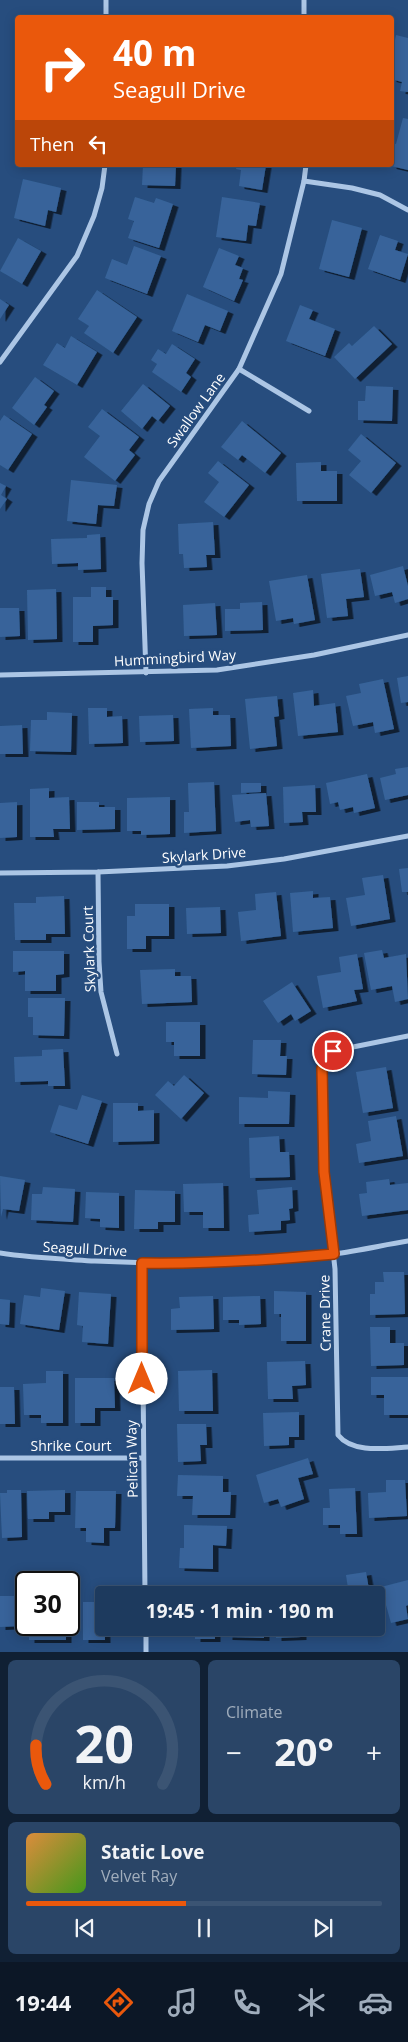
<!DOCTYPE html>
<meta charset="utf-8">
<style>
body{margin:0;font-family:"Open Sans",sans-serif;background:#2a4567;color:#f1f3f6;height:100vh;display:flex;flex-direction:column;font-size:19px;white-space:nowrap}
*{box-sizing:border-box;margin:0}
p{font-size:16px;color:#a0adbc}
.icon{flex:none;width:28px;height:28px;fill:none;stroke:currentColor;stroke-width:2;stroke-linecap:round;stroke-linejoin:round}
.map{position:relative;height:1652px;overflow:hidden}
.details{display:flex;flex-direction:column;gap:8px;padding:8px;background:#102034;flex:1}
.details>*{flex:none}
.hud{position:absolute;left:15px;top:15px;width:379px;height:152px;border-radius:5px;box-shadow:0 2px 12px #0003,0 0 0 1px #3b5473;background:#ea580c;color:#fff;overflow:hidden}
.speed{position:absolute;left:15px;top:1571px;display:flex;gap:10px;font-size:25px;font-weight:700;text-align:center}
.speed>*{display:grid;place-content:center;width:65px;height:65px;border-radius:50%;background:#1d3a5e;box-shadow:0 2px 12px #0003,0 0 0 1px #3b5473;line-height:1}
.speed .limit{border:2px solid #111;border-radius:8px;background:#fff;color:#111}
.pin{position:absolute;display:grid;place-items:center;width:42px;height:42px;color:#fff;margin:-21px;border:2px solid #fff;border-radius:50%;box-shadow:0 1px 5px #0007}
.me{position:absolute;width:55px;margin:-28px;rotate:0deg;stroke-linejoin:round;filter:drop-shadow(0 0 4px #0008)}
.turn{display:flex;align-items:center;gap:18px;height:105px;padding:0 15px;font-size:22px}
.turn .icon{width:65px;height:65px;stroke-width:2.5}
.turn b{display:block;font-size:35px;line-height:42px}
.then{display:flex;align-items:center;height:48px;padding:0 15px;background:#0003;gap:10px;font-size:19px}
.big{font-size:38px;font-weight:700;line-height:1.1}
.details .tile{flex:1;display:flex;flex-direction:column;justify-content:center;gap:8px;min-width:0;padding:0 18px;border-radius:8px;background:#2a4567}
.details .dial{align-items:center;gap:0}
.dial svg{height:130px;overflow:visible;fill:none;stroke:#3b5473;stroke-width:7;stroke-linecap:round;text-anchor:middle}
.dial text{fill:#f1f3f6;stroke:none}
.song{display:flex;align-items:center;gap:15px}
.cover{width:60px;height:60px;border-radius:8px;background:linear-gradient(135deg,hsl(30 70% 55%),hsl(100 70% 35%))}
.played{height:5px;border-radius:2px;background:linear-gradient(90deg,#ea580c 45%,#3b5473 45%)}
.keys{display:flex;justify-content:space-around;direction:ltr}
.heat{display:flex;justify-content:space-between;align-items:center;font-size:28px;direction:ltr}
.details .tiles{flex:1;display:grid;gap:8px;grid-template-columns:1fr 1fr}
.tile:last-child{grid-column:span 2}
.trip{position:absolute;left:95px;top:1586px;width:290px;height:50px;border-radius:5px;background:#1d3a5e;box-shadow:0 2px 12px #0003,0 0 0 1px #3b5473;font-weight:700;line-height:50px;text-align:center}
.tabs{display:flex;height:80px;justify-content:space-around;align-items:center;background:#0c1726;color:#a0adbc}
.tabs .icon{width:35px;height:35px}
.tabs .current{color:#ea580c}
.tabs b{font-size:22px;color:#f1f3f6}
.map>svg:first-child{display:block}
</style>
<div class="map">
<svg width="408" height="1652" viewBox="0 0 408 1652">
<defs>
<filter id="shadow"><feDropShadow dx="5.5" dy="3" stdDeviation="0" flood-color="#0009"/></filter>
</defs>
<rect width="100%" height="100%" fill="#274d7e"/>
<g fill="#37649a" filter="url(#shadow)">
<path d="M396,35L408,38V92L400,91L402,82L391,79V61Z"/>
<path d="M403,118L408,119V170L391,166V143L396,144Z"/>
<path d="M143,165H176L175,186L142,185Z"/>
<path d="M237,165H266L262,190L239,186L241,170L236,169Z"/>
<path d="M23,179L61,188L56,212L48,210L45,226L14,218Z"/>
<path d="M135,197L154,203L156,198L173,204L159,248L128,238L134,221L128,219Z"/>
<path d="M222,197L260,203L256,226L248,225L246,241L216,237Z"/>
<path d="M332,220L362,228L349,277L319,269Z"/>
<path d="M380,235L398,241L395,250L408,254L400,280L368,269Z"/>
<path d="M18,238L41,251L22,284L0,271Z"/>
<path d="M134,246L161,256L147,294L105,278L112,259L127,265Z"/>
<path d="M219,248L239,256L235,265L243,268L239,279L243,280L234,301L203,287Z"/>
<path d="M97,290L137,317L113,353L84,333L89,326L78,319Z"/>
<path d="M187,294L228,311L220,331L205,325L198,342L172,331Z"/>
<path d="M0,299L9,305L0,319Z"/>
<path d="M300,305L313,310L309,319L335,329L325,356L286,341Z"/>
<path d="M374,326L392,344L355,379L334,357L349,343L352,346Z"/>
<path d="M71,336L97,352L77,385L43,365L57,343L65,348Z"/>
<path d="M172,344L195,359L186,373L191,377L181,392L152,372L157,364L151,360L158,349L166,354Z"/>
<path d="M35,377L54,391L44,405L47,407L34,425L12,408Z"/>
<path d="M143,384L170,406L158,421L152,416L142,429L121,411Z"/>
<path d="M366,386L393,387L392,421L358,420V401H365Z"/>
<path d="M102,409L139,437L129,450L135,455L115,481L84,457L100,436L88,427Z"/>
<path d="M4,415L32,434L8,470L0,465V421Z"/>
<path d="M242,421L281,453L265,473L242,455L238,460L221,447Z"/>
<path d="M361,434L396,463L371,493L349,475L361,461L348,450Z"/>
<path d="M218,461L249,485L224,517L204,502L219,482L208,473Z"/>
<path d="M321,462V471H337V501H297L296,463Z"/>
<path d="M71,480L117,485L114,506L98,505L96,524L67,521Z"/>
<path d="M0,483L6,486L1,495L7,499L0,509Z"/>
<path d="M213,522L215,555H206L207,567L184,568L183,554H179L178,524Z"/>
<path d="M100,534L101,569L78,570V563L52,564L51,539L87,538V535Z"/>
<path d="M403,566L408,586V599L395,603L392,592L375,596L370,575Z"/>
<path d="M360,569L364,597L346,599L348,616L327,618L321,574Z"/>
<path d="M307,575L315,620L294,624L293,618L276,621L269,581Z"/>
<path d="M91,587H106V597H113V625L93,626V642H73V597H91Z"/>
<path d="M56,589L57,639L28,640L27,590Z"/>
<path d="M262,602L263,630L225,631V609H240V603Z"/>
<path d="M215,603L217,635L184,636L183,605Z"/>
<path d="M0,608H19L20,636L0,637Z"/>
<path d="M408,676V702L401,703L397,678Z"/>
<path d="M383,679L394,729L375,733L373,722L353,726L346,696L361,693L359,684Z"/>
<path d="M313,690L314,706L335,703L338,732L298,736L293,693Z"/>
<path d="M277,696L279,716L274,717L277,746L250,749L245,699Z"/>
<path d="M88,708H107V717L122,716L123,743L89,744Z"/>
<path d="M213,708V715H230L231,746L191,748L189,709Z"/>
<path d="M47,712L72,713L71,752L30,751L31,720H47Z"/>
<path d="M173,715L174,741L140,742L139,716Z"/>
<path d="M22,725L23,754H0V726Z"/>
<path d="M408,767V795L385,800L380,778L396,774L395,769Z"/>
<path d="M367,774L375,808L354,813L353,807L340,810L338,802L330,804L326,783Z"/>
<path d="M214,782L216,831L184,833V812H189L188,783Z"/>
<path d="M241,783H261V792L241,793Z"/>
<path d="M315,785L316,812H302L303,822L284,823L283,787Z"/>
<path d="M49,788V798L69,797L70,829H53L54,837H30V789Z"/>
<path d="M266,793L269,826L251,827L250,820L235,822L232,795Z"/>
<path d="M170,797V834L141,835V831H127V798Z"/>
<path d="M17,802V837L0,838V803Z"/>
<path d="M77,802H99V807H115V829L77,830Z"/>
<path d="M408,868V892H402L399,869Z"/>
<path d="M383,875L390,919L351,926L346,898L365,895L362,878Z"/>
<path d="M313,891V898L330,897L333,928L293,932L290,893Z"/>
<path d="M276,892L281,936L241,941L238,912L256,910L255,894Z"/>
<path d="M64,896L65,934H46V940H15L14,903H36V897Z"/>
<path d="M135,904H169V936H146V949H127V916H135Z"/>
<path d="M220,907L221,933L187,934L186,908Z"/>
<path d="M382,950L384,958L406,954L408,999L395,1002L392,986L371,990L364,953Z"/>
<path d="M13,951H64V974L56,975V991H25V971L13,972Z"/>
<path d="M357,954L363,989L354,990L357,1001L323,1008L317,976L341,972L339,957Z"/>
<path d="M175,969V976H191L192,1002L142,1004L140,970Z"/>
<path d="M292,982L311,1011L295,1021L291,1014L278,1023L263,1001Z"/>
<path d="M28,998H65L64,1036L33,1035V1017H28Z"/>
<path d="M166,1022H200V1056H174V1042H166Z"/>
<path d="M253,1040H281L280,1056H287L286,1075L252,1074Z"/>
<path d="M63,1049L65,1086H48V1081L15,1082L14,1057L42,1056V1050Z"/>
<path d="M386,1067L393,1108L363,1113L356,1072Z"/>
<path d="M184,1075L204,1093L181,1119L155,1095L168,1081L174,1086Z"/>
<path d="M268,1091L290,1092L289,1124H239V1097L268,1098Z"/>
<path d="M82,1095L102,1101L88,1144L50,1132L59,1105L77,1110Z"/>
<path d="M113,1103H138V1111L154,1110V1141L113,1142Z"/>
<path d="M396,1116L403,1156L359,1163L356,1144L371,1141L368,1121Z"/>
<path d="M279,1136L280,1152H289L290,1177L250,1178L249,1138Z"/>
<path d="M0,1176L25,1180L19,1211L3,1209L1,1217Z"/>
<path d="M389,1179L390,1185L408,1183V1210L362,1216L359,1194L367,1193L366,1182Z"/>
<path d="M223,1183L224,1228H203V1212H184L183,1184Z"/>
<path d="M43,1187L75,1189L73,1222L31,1220L32,1194H42Z"/>
<path d="M292,1187L293,1208L289,1209L290,1220L281,1221V1230L249,1232L248,1215L259,1214L257,1190Z"/>
<path d="M135,1190L175,1191V1222H158V1229H134Z"/>
<path d="M86,1192L119,1193V1228L100,1227V1219L85,1218Z"/>
<path d="M383,1272H404L405,1314L370,1315V1294H375V1282H384Z"/>
<path d="M41,1288L65,1291L59,1330L20,1324L24,1295L40,1297Z"/>
<path d="M274,1291L306,1292V1341H281V1314H274Z"/>
<path d="M79,1292L111,1294L108,1344L82,1342L83,1326L77,1325Z"/>
<path d="M213,1296L214,1329L171,1330V1309L180,1308L179,1297Z"/>
<path d="M260,1296L261,1324L239,1325V1320H223V1297Z"/>
<path d="M0,1299L10,1300L9,1325L0,1324Z"/>
<path d="M370,1327H390V1343H404V1365L371,1366Z"/>
<path d="M305,1361L306,1385L292,1386L293,1399H268L267,1362Z"/>
<path d="M212,1370L213,1411H179L178,1371Z"/>
<path d="M46,1371H63V1423H41V1415H24L23,1384L46,1383Z"/>
<path d="M371,1377H408V1415H384V1395H371Z"/>
<path d="M75,1378H114L115,1408H95V1423H75Z"/>
<path d="M0,1387H14L15,1424H0Z"/>
<path d="M299,1412V1437H289V1445L264,1446L263,1413Z"/>
<path d="M177,1424H206L207,1445H200L201,1461L178,1462Z"/>
<path d="M308,1458L313,1474L298,1478L304,1499L281,1507L278,1499L264,1503L256,1475Z"/>
<path d="M178,1475L223,1476V1492H231L230,1515H192L193,1496H177Z"/>
<path d="M386,1480H405L407,1516L369,1518L368,1493L386,1492Z"/>
<path d="M355,1488L357,1534H340V1525H323V1508H330L329,1489Z"/>
<path d="M7,1490H21L22,1537L2,1538L0,1493H7Z"/>
<path d="M65,1490V1512H49V1519H28L27,1491Z"/>
<path d="M76,1491H116L115,1528H104V1543L86,1542V1528H75Z"/>
<path d="M184,1525L227,1526L226,1546L213,1545V1569L179,1568L180,1548H184Z"/>
<path d="M366,1572L370,1595H349L346,1575Z"/>
<path d="M408,1580V1605L406,1606L408,1619L391,1623L381,1587Z"/>
<path d="M0,1596H20L21,1626L0,1627Z"/>
<path d="M83,1602H104L105,1640H83Z"/>
<rect x="29" y="1625" width="37" height="15"/>
<rect x="195" y="1628" width="20" height="11"/>
<path d="M227,1628H264V1638L227,1637Z"/>
<path d="M276,1628H301V1637L276,1638Z"/>
<path d="M350,1628H375V1629L351,1633Z"/>
</g>
<g fill="none" stroke-linecap="round" stroke-linejoin="round">
<g stroke="#acc6e5" stroke-width="5">
<path d="M106,0V18"/>
<path d="M304,0V18"/>
<path d="M304,181L352,188L380,195L408,210"/>
<path d="M0,362L77,256L94,216L102,188L105,165"/>
<path d="M239,369L309,411"/>
<path d="M146,673L142,563L143,530L149,504L159,481L239,369L281,274L304,181L306,165"/>
<path d="M0,675L217,670L314,655L408,635"/>
<path d="M98,872L99,962L101,992L117,1054"/>
<path d="M0,873L98,872L227,866L284,859L408,836"/>
<path d="M408,1036L333,1051L322,1069L324,1172L335,1269L338,1435C353,1454 387,1448 408,1447"/>
<path d="M0,1253C31,1258 63,1259 95,1261C174,1265 254,1264 333,1254C358,1251 383,1245 408,1241"/>
<path d="M142,1263L145,1595"/>
<path d="M0,1458H143"/>
<path d="M146,1628V1652"/>
</g>
</g>
<g fill="none" stroke-linecap="round" stroke-linejoin="round">
<g stroke="#983908" stroke-width="12">
<path id="route" d="M142,1379V1263C206,1264 270,1260 334,1254L324,1172L322,1068L333,1051"/>
</g>
<use href="#route" stroke="#ea580c" stroke-width="9"/>
</g>
<g text-anchor="middle" stroke-width="5" stroke-linejoin="round" paint-order="stroke">
<g font-size="14" fill="#fff" stroke="#274d7e">
<text transform="translate(196 410) rotate(-54)" y="5">Swallow Lane</text>
<text transform="translate(175 658) rotate(-3)" y="5">Hummingbird Way</text>
<text transform="translate(204 855) rotate(-4)" y="5">Skylark Drive</text>
<text transform="translate(89 949) rotate(-92)" y="5">Skylark Court</text>
<text transform="translate(85 1249) rotate(3)" y="5">Seagull Drive</text>
<text transform="translate(325 1313) rotate(-91)" y="5">Crane Drive</text>
<text x="71" y="1451">Shrike Court</text>
<text transform="translate(132 1459) rotate(-91)" y="5">Pelican Way</text>
</g>
</g>
</svg>
<div class="speed"><div class="limit">30</div></div>
<div class="pin" style="left:333px;top:1051px;background:#d93025"><svg class="icon" aria-label="arrive" viewBox="0 0 24 24"><path d="M6 21V4h12l-3 4 3 4H6"/></svg></div>
<svg class="me" style="left:142px;top:1379px" viewBox="-20 -20 40 40"><circle r="19" fill="#fff"/><path d="M0-13L10 11 0 6-10 11z" fill="#ea580c"/></svg>
<div class="trip">19:45 · 1 min · 190 m</div>
<div class="hud">
<div class="turn"><svg class="icon" aria-label="right" viewBox="0 0 24 24"><path d="M7 20v-9h11M14 6l5 5-5 5"/></svg><div><b>40 m</b>Seagull Drive</div></div>
<div class="then">Then<svg class="icon" aria-label="left" viewBox="0 0 24 24"><path d="M17 20v-9H6M10 6l-5 5 5 5"/></svg></div>
</div>
</div>
<section class="details">
<div class="tiles">
<div class="tile dial"><svg viewBox="0 0 100 80">
<path d="M14 69A42 42 0 1 1 86 69"/>
<path d="M14 69A42 42 0 0 1 8 45" stroke="#ea580c"/>
<text x="50" y="56" font-size="32" font-weight="700">20</text>
<text x="50" y="72" font-size="11">km/h</text>
</svg></div>
<div class="tile"><p>Climate</p>
<div class="heat"><a>−</a><b class="big">20°</b><a>+</a></div>
</div>
<div class="tile">
<div class="song"><i class="cover"></i><div><b>Static Love</b><p>Velvet Ray</p></div></div>
<div class="played"></div>
<div class="keys"><svg class="icon" aria-label="previous" viewBox="0 0 24 24"><path d="M18 5L8 12l10 7zM5 5v14"/></svg><svg class="icon" aria-label="pause" viewBox="0 0 24 24"><path d="M8 5v14M16 5v14"/></svg><svg class="icon" aria-label="next" viewBox="0 0 24 24"><path d="M6 5l10 7-10 7zM19 5v14"/></svg></div>
</div>
</div>
</section>
<nav class="tabs">
<b>19:44</b>
<svg class="icon current" aria-label="directions" viewBox="0 0 24 24"><path d="M12 3l9 9-9 9-9-9zM9 14v-3h6M13 9l2 2-2 2"/></svg>
<svg class="icon" aria-label="music" viewBox="0 0 24 24"><path d="M9 18V5l10-2v13"/><circle cx="6" cy="18" r="3"/><circle cx="16" cy="16" r="3"/></svg>
<svg class="icon" aria-label="phone" viewBox="0 0 24 24"><path d="M5 4h4l2 5-3 2q2 4 5 5l2-3 5 2v4C11 20 4 13 5 4z"/></svg>
<svg class="icon" aria-label="climate" viewBox="0 0 24 24"><path d="M12 3v18M4 7l16 10M4 17L20 7"/></svg>
<svg class="icon" aria-label="car" viewBox="0 0 24 24"><path d="M5 17H2v-5l4-1 3-4h7l3 4 3 1v5h-3M9 17h6M6 11h13"/><circle cx="7" cy="17" r="2"/><circle cx="17" cy="17" r="2"/></svg>
</nav>
